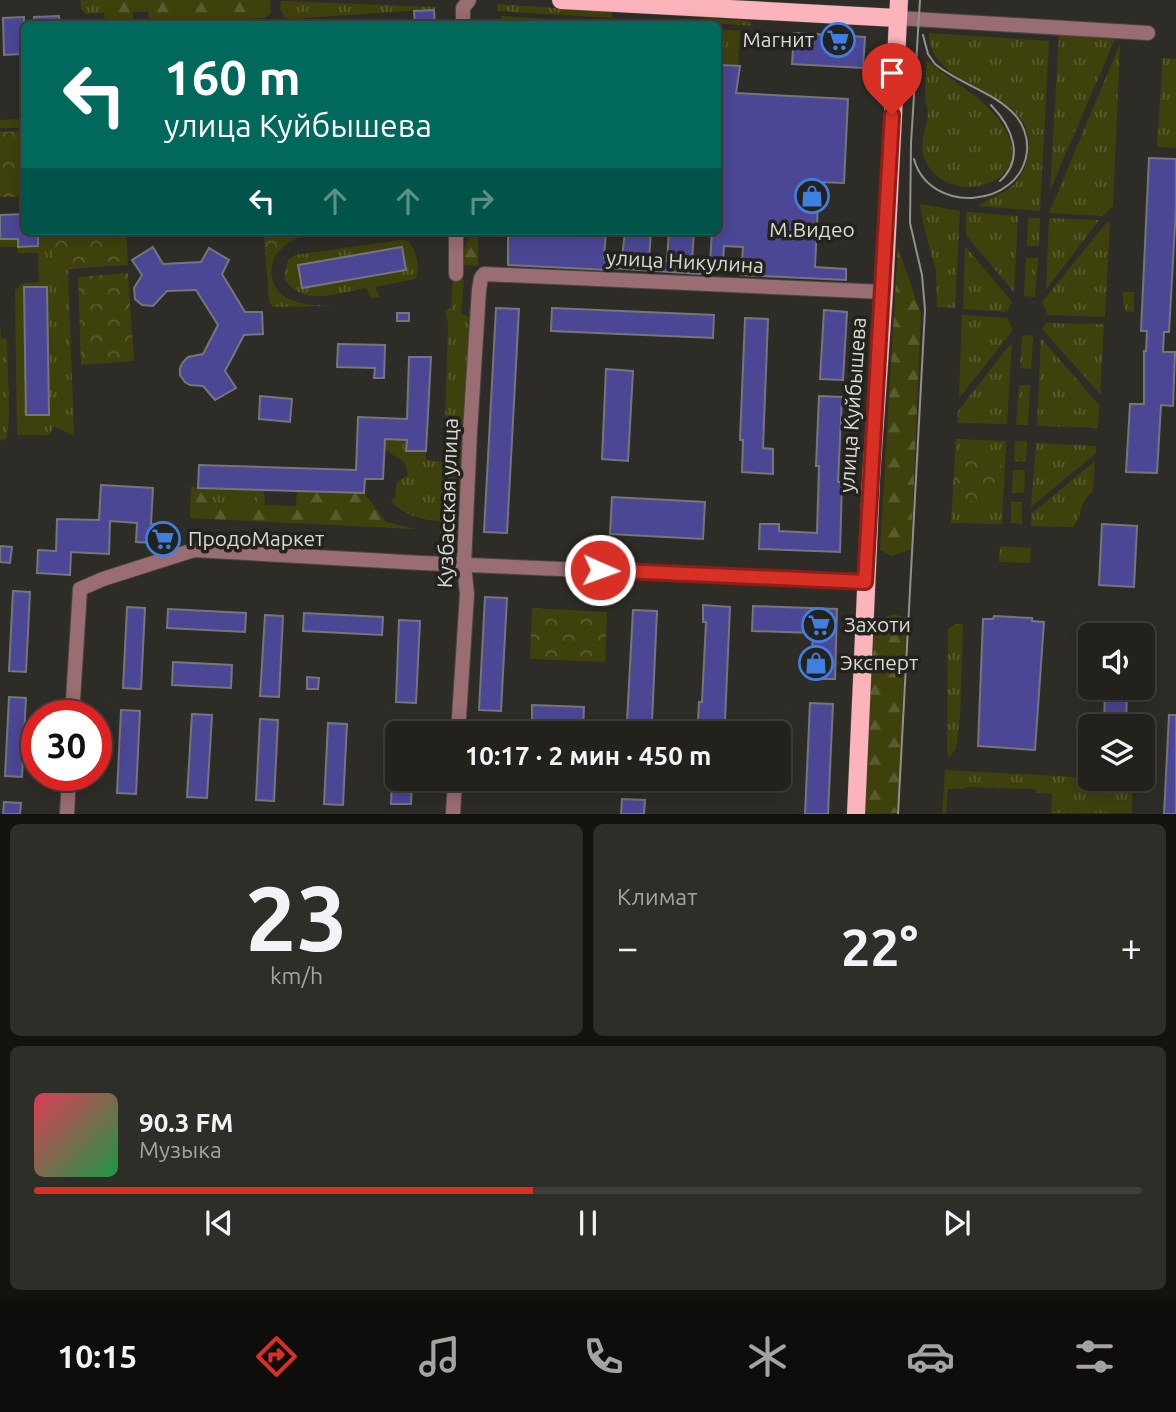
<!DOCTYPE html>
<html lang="ru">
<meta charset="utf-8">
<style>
body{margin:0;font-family:Ubuntu,sans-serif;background:#2e2e29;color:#f1f3f6;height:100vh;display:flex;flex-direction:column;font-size:26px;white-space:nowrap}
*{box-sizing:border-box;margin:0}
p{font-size:23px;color:#a2a3a3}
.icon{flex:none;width:38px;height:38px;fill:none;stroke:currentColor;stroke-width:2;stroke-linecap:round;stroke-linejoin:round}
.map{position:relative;height:814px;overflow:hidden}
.details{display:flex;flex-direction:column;gap:10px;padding:10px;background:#13120f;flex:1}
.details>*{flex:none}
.top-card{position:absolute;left:21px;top:21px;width:700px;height:214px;border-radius:10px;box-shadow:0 4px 18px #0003,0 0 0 2px #3f3e3b;background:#00695c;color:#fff;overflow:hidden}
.fabs{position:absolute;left:1078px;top:623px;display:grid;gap:14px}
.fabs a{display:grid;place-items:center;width:77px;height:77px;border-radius:10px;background:#22211c;box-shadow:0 4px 18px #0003,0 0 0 2px #3f3e3b;font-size:35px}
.speed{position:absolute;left:21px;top:700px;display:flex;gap:14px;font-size:35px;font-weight:700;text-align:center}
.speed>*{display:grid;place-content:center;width:91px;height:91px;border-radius:50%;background:#22211c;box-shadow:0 4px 18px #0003,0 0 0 2px #3f3e3b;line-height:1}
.speed .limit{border:10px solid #d22;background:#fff;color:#111}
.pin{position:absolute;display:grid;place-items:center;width:60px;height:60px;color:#fff;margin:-72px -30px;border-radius:50% 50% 50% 0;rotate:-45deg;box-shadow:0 0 7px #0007}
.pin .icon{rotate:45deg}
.me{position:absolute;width:77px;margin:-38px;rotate:92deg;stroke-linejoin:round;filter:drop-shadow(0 0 5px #0008)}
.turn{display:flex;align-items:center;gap:24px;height:147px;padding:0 28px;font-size:32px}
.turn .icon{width:91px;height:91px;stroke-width:2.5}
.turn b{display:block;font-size:49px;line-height:60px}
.lanes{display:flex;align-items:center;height:66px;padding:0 28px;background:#0003;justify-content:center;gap:35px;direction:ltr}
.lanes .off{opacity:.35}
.big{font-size:52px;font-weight:700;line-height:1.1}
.details .widget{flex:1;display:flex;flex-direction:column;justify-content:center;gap:10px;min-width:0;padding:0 24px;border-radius:10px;background:#2e2e29}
.details .dial{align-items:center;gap:0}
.dial b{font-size:91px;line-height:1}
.song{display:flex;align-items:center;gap:21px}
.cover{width:84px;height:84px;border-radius:10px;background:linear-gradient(135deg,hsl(350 70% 55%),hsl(140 70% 35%))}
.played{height:7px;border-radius:4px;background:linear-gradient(90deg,#d93025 45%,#3f3e3b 45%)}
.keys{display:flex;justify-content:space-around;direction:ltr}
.heat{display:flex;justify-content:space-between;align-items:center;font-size:38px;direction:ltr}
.details .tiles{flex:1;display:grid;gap:10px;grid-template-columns:1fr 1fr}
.widget:last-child{grid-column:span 2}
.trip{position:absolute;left:385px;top:721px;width:406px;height:70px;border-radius:10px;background:#22211c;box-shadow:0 4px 18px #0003,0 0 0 2px #3f3e3b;font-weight:700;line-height:70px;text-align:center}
.tabs{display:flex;height:112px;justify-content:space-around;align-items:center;background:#0e0d0b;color:#a2a3a3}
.tabs .icon{width:49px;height:49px}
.tabs .current{color:#d93025}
.tabs b{font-size:32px;color:#f1f3f6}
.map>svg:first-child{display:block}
</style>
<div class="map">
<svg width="1176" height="814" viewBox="0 0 1176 814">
<defs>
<pattern id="grass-tufts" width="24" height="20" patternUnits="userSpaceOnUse" patternTransform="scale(1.75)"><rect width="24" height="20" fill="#3f410d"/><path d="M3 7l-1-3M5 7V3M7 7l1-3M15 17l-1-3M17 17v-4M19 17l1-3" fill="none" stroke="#5a5c2f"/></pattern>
<pattern id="forest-firs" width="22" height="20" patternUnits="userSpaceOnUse" patternTransform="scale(1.75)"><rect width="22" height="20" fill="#3f410d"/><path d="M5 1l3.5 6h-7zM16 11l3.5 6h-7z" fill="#5a5c2f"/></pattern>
<pattern id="park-crowns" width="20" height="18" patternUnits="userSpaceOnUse" patternTransform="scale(1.75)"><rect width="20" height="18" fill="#3f410d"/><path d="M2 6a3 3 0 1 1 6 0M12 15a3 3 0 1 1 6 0" fill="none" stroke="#5a5c2f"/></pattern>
</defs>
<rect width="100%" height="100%" fill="#2e2c26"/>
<g fill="url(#grass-tufts)">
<path d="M81,0H132L133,24H105L104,13L86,14L81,9Z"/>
<path d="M281,1L436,7V9L292,19L285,18L280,9Z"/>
<path d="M497,4L612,12V18L497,11Z"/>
<path d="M501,16L609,23L611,24H500Z"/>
<path d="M708,18L749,21L753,26L683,21Z"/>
<path d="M718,29L740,31L738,65L718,64Z"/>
<path d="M929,33L1049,41L1040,211L978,206C988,198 1002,195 1011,187C1021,179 1026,167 1028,154C1040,86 928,94 929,33Z"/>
<path d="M1059,35L1115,39L1050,190Z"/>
<path d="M1120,44L1113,206L1103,216L1049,213Z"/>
<path d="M1163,58L1176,59V148L1157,147Z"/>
<path d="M927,60C952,83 984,96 1003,126C1042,185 947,210 925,160C918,144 927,129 928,113C928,108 925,103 925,98C925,85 926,72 927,60Z"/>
<path d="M920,204L960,211L955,308L937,307L936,270L925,231Z"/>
<path d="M966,212L1018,216L1014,292L966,235Z"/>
<path d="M1028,218H1040L1039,246H1027Z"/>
<path d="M1049,218L1099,220L1046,290Z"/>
<path d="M1107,222H1110L1105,317L1048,315L1042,302Z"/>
<path d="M38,231H126L128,265L68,269L74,436L54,426L49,435H17L15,290L24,283L39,282L38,253H18L17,247H0V239H18V247L38,246Z"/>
<path d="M264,231H346C330,233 308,233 293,240C267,250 263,287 289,299C301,305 318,305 331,306L273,307L269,302Z"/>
<path d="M400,240L408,241C416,250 421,268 415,279L375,287L380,297L371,298L366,288C338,293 302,308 284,278L288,260L295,255Z"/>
<path d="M965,246L1012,302L1007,312L963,309Z"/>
<path d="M1026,258H1038L1035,297L1024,296Z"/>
<path d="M453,278L464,280L461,313L470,318L463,425H445L448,324L445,311L451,308Z"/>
<path d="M1123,292H1134V312L1126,311L1123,302Z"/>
<path d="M962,315L1007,318L1013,330L959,398Z"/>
<path d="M1046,323L1104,324L1100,394L1042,329Z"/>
<path d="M0,324L1,338L7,339L9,415L7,438L0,441Z"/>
<path d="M1033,335L1031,369L1020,368L1022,336Z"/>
<path d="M1041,338L1099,405L1098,428L1037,426Z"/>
<path d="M1012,342L1007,424L957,423L958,411Z"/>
<path d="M1019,385H1030L1028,425H1016Z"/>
<path d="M444,438L462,439L457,535L440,534V521C420,520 406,515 391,502L395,497L397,482L408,475L404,462L384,449L385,439L407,440V451H426V460L443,462Z"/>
<path d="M956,439L1006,441L1002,524L951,523Z"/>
<path d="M1015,441H1027L1026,462L1014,461Z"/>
<path d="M1036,443L1096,446V453L1031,507Z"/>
<path d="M1095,461L1093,491C1077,505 1084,513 1073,527L1031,526V514Z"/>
<path d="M1013,470H1025L1024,493H1012Z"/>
<path d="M198,488L264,490L256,504L234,508L211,504Z"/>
<path d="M1011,502H1022V524L1011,523Z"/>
<path d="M1000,546L1031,548L1030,563L999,562Z"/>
<path d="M956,624H963L960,716L956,748L949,758L947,751L948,629Z"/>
<path d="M945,770L1133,780L1132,813H1051L1052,794L1037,793L1035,789L967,787L963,789H948L946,813H942Z"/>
</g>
<g fill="url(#forest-firs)">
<path d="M112,0H270L271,13L265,18L159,22L149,18L148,12H133V24H114Z"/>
<path d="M24,119V128H0V120Z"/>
<path d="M471,231H478V266L459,265C460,252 468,244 471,231Z"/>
<path d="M898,247L921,314L911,549L892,556L880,550Z"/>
<path d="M191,486L198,488L211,504L234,508L256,504L264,490L265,505L296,506L297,491L364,493L386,522L415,529L190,518Z"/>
<path d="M893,614L907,618L897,813L864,814L874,622Z"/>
</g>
<g fill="url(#park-crowns)">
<path d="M24,131V197H0V132Z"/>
<path d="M53,231H121L124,261L54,265Z"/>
<path d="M264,231H292V240L278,252L265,251Z"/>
<path d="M128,273L134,361L81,365L78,277Z"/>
<circle cx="980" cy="478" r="25"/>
<path d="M532,608L607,612L605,662L530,659Z"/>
</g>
<g fill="#4b4795" stroke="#75767d" stroke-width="2">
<path d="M434,10L435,24H415L414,11Z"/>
<path d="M59,16L60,24H34V17Z"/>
<path d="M24,17L23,54L4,55L3,18Z"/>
<path d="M794,33L865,37L863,68L792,64Z"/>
<path d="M721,65L740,66L736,93L848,99L844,183L819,182L815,267L846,269V280L741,275L743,247L724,246L723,264L710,263L712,231H718V125Z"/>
<path d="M1149,158L1176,159V207L1169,332H1164L1163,352H1175L1173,406L1161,405L1157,473L1126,472L1130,404H1144V351H1146L1147,331H1141Z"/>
<path d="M24,214V231H38V246L18,247V239H0V215Z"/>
<path d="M508,231H606L604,258L622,259L625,231H651L649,260L667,261L669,231H694L692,262L701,263L700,274L609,268L608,270L508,265Z"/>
<path d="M153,247L163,264L201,262L209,248L229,260L222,274L245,312H262L263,334L244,335L225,371L236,388L215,400L203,386L190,385L185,382L180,375V368L183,362L188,357L203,354L218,325L196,290L167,291L153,306L142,305L135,299L134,288L142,275L132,260Z"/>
<path d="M402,247L406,270L302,288L298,265Z"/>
<path d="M24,287H47L49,415H26Z"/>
<path d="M496,308L519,309L507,533L484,532Z"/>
<path d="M552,308L714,315L713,338L551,331Z"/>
<path d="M824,310L847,312L843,380L820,379Z"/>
<rect x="397" y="313" width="12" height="8"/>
<path d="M745,318L768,319L763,448L773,449V474L742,472L743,440H740Z"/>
<path d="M338,344L385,345L384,378H374L375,368L337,367Z"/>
<path d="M409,357H431L426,451H406L407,440L385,439L383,479H365L364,493L198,488L199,465L356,470L358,417L407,419Z"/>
<path d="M606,369L633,371L628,461L602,459Z"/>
<path d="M260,396L292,399L290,422L259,419Z"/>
<path d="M819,396L842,397L838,482H842L840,552L759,549L760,524H779V531L817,533L819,466H816Z"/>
<path d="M101,485L153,488L151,524L172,525L170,544L136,542L137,523L110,521L109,554L71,552L70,575L37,573L38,550L56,551L57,519L99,520Z"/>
<path d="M612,497L705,502L703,539L610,534Z"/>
<path d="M1102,524L1137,526L1134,587L1099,585Z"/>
<path d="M0,546L12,547L10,563L0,562Z"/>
<path d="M13,591L30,592L26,672L9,671Z"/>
<path d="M485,597L507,598L501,711L479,710Z"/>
<path d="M703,605L730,607L725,721L698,720L699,702H702L706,622H703Z"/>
<path d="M753,606L837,609L835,679H811L813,633L752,631Z"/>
<path d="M127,607L145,608L141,689L123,688Z"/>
<path d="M168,609L246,613L245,632L167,628Z"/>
<path d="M633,610L657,611L652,722L627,721Z"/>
<path d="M304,613L383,617L382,635L303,631Z"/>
<path d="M265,615L283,616L279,697L260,696Z"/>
<path d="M994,616L1032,618V621L1044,622L1035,750L978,746L983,619H993Z"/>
<path d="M399,620L420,621L416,703L396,702Z"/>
<path d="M173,662L232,665L231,688L172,685Z"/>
<path d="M307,677L319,678L318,689H307Z"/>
<path d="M1105,688H1127L1126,726H1104Z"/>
<path d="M9,697L26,698L22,777L5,776Z"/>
<path d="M810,703L833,704L828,814H805Z"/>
<path d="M532,705L584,707L583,730H568V727L532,728Z"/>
<path d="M121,710L140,711L136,794L117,793Z"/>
<path d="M192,714L212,715L207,798L187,797Z"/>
<path d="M1169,715H1176V814H1164Z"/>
<path d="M260,719L278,720L274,801L256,800Z"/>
<path d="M394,722L414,723V733H394Z"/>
<path d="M328,723L347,724L343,805L324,804Z"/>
<path d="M392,779H412L411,804H391Z"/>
<path d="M622,799L645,800L644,814H621Z"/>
<path d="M4,802L21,803L20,814H3Z"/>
</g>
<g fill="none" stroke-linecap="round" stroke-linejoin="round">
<g stroke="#4a4842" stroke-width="16">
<g id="minor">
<path d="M897,18L1148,33"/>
<path d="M463,24V8L469,0"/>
<path d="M456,274V231"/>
<path d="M72,716L80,589L103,579L194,550L422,563L865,582"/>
<path d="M458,733L467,594L464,565L470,432L479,290L481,278L484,274L884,292"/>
<path d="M67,814L69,775"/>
<path d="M453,814L455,779"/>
</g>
</g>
<g stroke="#4a4842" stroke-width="19">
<g id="major">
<path d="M561,0L897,18"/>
<path d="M856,814L871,479L884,292L899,0"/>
</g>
</g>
<use href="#minor" stroke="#996d72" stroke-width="14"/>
<use href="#major" stroke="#fcb4bc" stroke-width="18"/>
<g stroke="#92918c" stroke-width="2">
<path d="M991,105C1011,126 1026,157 1000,181"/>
<path d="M914,159C929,215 1021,209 1027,151C1028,138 1024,126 1016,116C995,92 959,84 935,64L928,54L923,35"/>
<path d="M898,814L925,310L922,275L910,223L911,143L920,0"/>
</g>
</g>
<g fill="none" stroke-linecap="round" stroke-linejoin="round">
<g stroke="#8d1f18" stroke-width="18">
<path id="route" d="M600,570L865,582L892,115"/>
</g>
<use href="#route" stroke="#d93025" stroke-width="12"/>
</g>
<defs>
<g id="supermarket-ring" transform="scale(1.75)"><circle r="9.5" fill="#24221d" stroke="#3f7fe0" stroke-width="1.5"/><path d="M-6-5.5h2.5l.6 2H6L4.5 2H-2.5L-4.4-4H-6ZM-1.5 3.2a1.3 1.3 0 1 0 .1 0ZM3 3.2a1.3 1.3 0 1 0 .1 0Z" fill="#3f7fe0"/></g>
<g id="shop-ring" transform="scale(1.75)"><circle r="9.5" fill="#24221d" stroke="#3f7fe0" stroke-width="1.5"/><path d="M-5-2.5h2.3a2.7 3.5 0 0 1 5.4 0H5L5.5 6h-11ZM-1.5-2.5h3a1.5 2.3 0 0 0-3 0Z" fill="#3f7fe0"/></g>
</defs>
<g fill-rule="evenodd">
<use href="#supermarket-ring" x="838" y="40"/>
<use href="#shop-ring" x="812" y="196"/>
<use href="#supermarket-ring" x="163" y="539"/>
<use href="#supermarket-ring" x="819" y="625"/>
<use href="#shop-ring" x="816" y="663"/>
</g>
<g text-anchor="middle" stroke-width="7" stroke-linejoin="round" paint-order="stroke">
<g font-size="21" fill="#dad9d5" stroke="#24221d" text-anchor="start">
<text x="814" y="47" text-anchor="end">Магнит</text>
<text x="812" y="237" text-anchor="middle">М.Видео</text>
<text x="188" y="546">ПродоМаркет</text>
<text x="844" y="632">Захоти</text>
<text x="840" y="670">Эксперт</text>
</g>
<g font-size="21" fill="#dad9d5" stroke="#24221d">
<text transform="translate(685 262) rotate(3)" y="7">улица Никулина</text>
<text transform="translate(853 405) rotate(-86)" y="7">улица Куйбышева</text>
<text transform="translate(448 503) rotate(-88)" y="7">Кузбасская улица</text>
</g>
</g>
</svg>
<div class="fabs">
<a><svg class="icon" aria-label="sound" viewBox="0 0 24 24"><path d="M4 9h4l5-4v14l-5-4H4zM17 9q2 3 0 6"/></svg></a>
<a><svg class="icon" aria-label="layers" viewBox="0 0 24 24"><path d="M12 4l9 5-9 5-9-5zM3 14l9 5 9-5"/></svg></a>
</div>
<div class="speed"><div class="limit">30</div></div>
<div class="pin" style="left:892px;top:115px;background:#d93025"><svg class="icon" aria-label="arrive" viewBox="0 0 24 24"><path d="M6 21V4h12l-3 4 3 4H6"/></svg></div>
<svg class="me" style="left:600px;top:570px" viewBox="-20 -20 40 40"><circle r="17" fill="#d93025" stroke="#fff" stroke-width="3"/><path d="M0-11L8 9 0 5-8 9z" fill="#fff"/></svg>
<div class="trip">10:17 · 2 мин · 450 m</div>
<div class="top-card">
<div class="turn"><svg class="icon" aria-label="left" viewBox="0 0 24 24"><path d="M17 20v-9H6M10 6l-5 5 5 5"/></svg><div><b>160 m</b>улица Куйбышева</div></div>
<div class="lanes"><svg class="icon" aria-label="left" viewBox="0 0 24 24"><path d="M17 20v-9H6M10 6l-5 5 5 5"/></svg><svg class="icon off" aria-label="ahead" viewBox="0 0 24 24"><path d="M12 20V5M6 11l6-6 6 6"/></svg><svg class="icon off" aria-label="ahead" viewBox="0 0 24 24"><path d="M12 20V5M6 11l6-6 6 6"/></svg><svg class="icon off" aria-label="right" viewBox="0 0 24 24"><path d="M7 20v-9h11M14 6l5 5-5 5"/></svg></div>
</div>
</div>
<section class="details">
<div class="tiles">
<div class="widget dial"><b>23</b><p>km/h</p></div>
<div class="widget"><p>Климат</p>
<div class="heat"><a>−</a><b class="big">22°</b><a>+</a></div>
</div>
<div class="widget">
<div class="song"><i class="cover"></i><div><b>90.3 FM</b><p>Музыка</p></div></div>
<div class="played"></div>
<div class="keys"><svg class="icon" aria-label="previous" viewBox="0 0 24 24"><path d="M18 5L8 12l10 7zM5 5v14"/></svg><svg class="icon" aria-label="pause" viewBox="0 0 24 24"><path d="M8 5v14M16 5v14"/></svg><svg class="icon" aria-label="next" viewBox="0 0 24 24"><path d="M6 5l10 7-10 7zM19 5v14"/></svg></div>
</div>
</div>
</section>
<nav class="tabs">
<b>10:15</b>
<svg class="icon current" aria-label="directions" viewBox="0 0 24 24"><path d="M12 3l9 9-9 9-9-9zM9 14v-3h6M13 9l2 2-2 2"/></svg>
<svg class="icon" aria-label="music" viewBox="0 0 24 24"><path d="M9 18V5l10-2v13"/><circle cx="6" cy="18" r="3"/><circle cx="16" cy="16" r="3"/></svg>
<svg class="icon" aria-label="phone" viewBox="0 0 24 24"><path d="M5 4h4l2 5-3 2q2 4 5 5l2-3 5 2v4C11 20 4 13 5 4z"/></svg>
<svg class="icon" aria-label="climate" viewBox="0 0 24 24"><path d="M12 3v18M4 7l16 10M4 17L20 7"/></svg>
<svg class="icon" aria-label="car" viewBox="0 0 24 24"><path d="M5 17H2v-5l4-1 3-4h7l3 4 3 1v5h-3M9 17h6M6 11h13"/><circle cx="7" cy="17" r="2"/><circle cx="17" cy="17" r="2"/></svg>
<svg class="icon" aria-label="filters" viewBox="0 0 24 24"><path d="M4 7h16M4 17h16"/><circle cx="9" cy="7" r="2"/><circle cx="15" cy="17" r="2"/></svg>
</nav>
